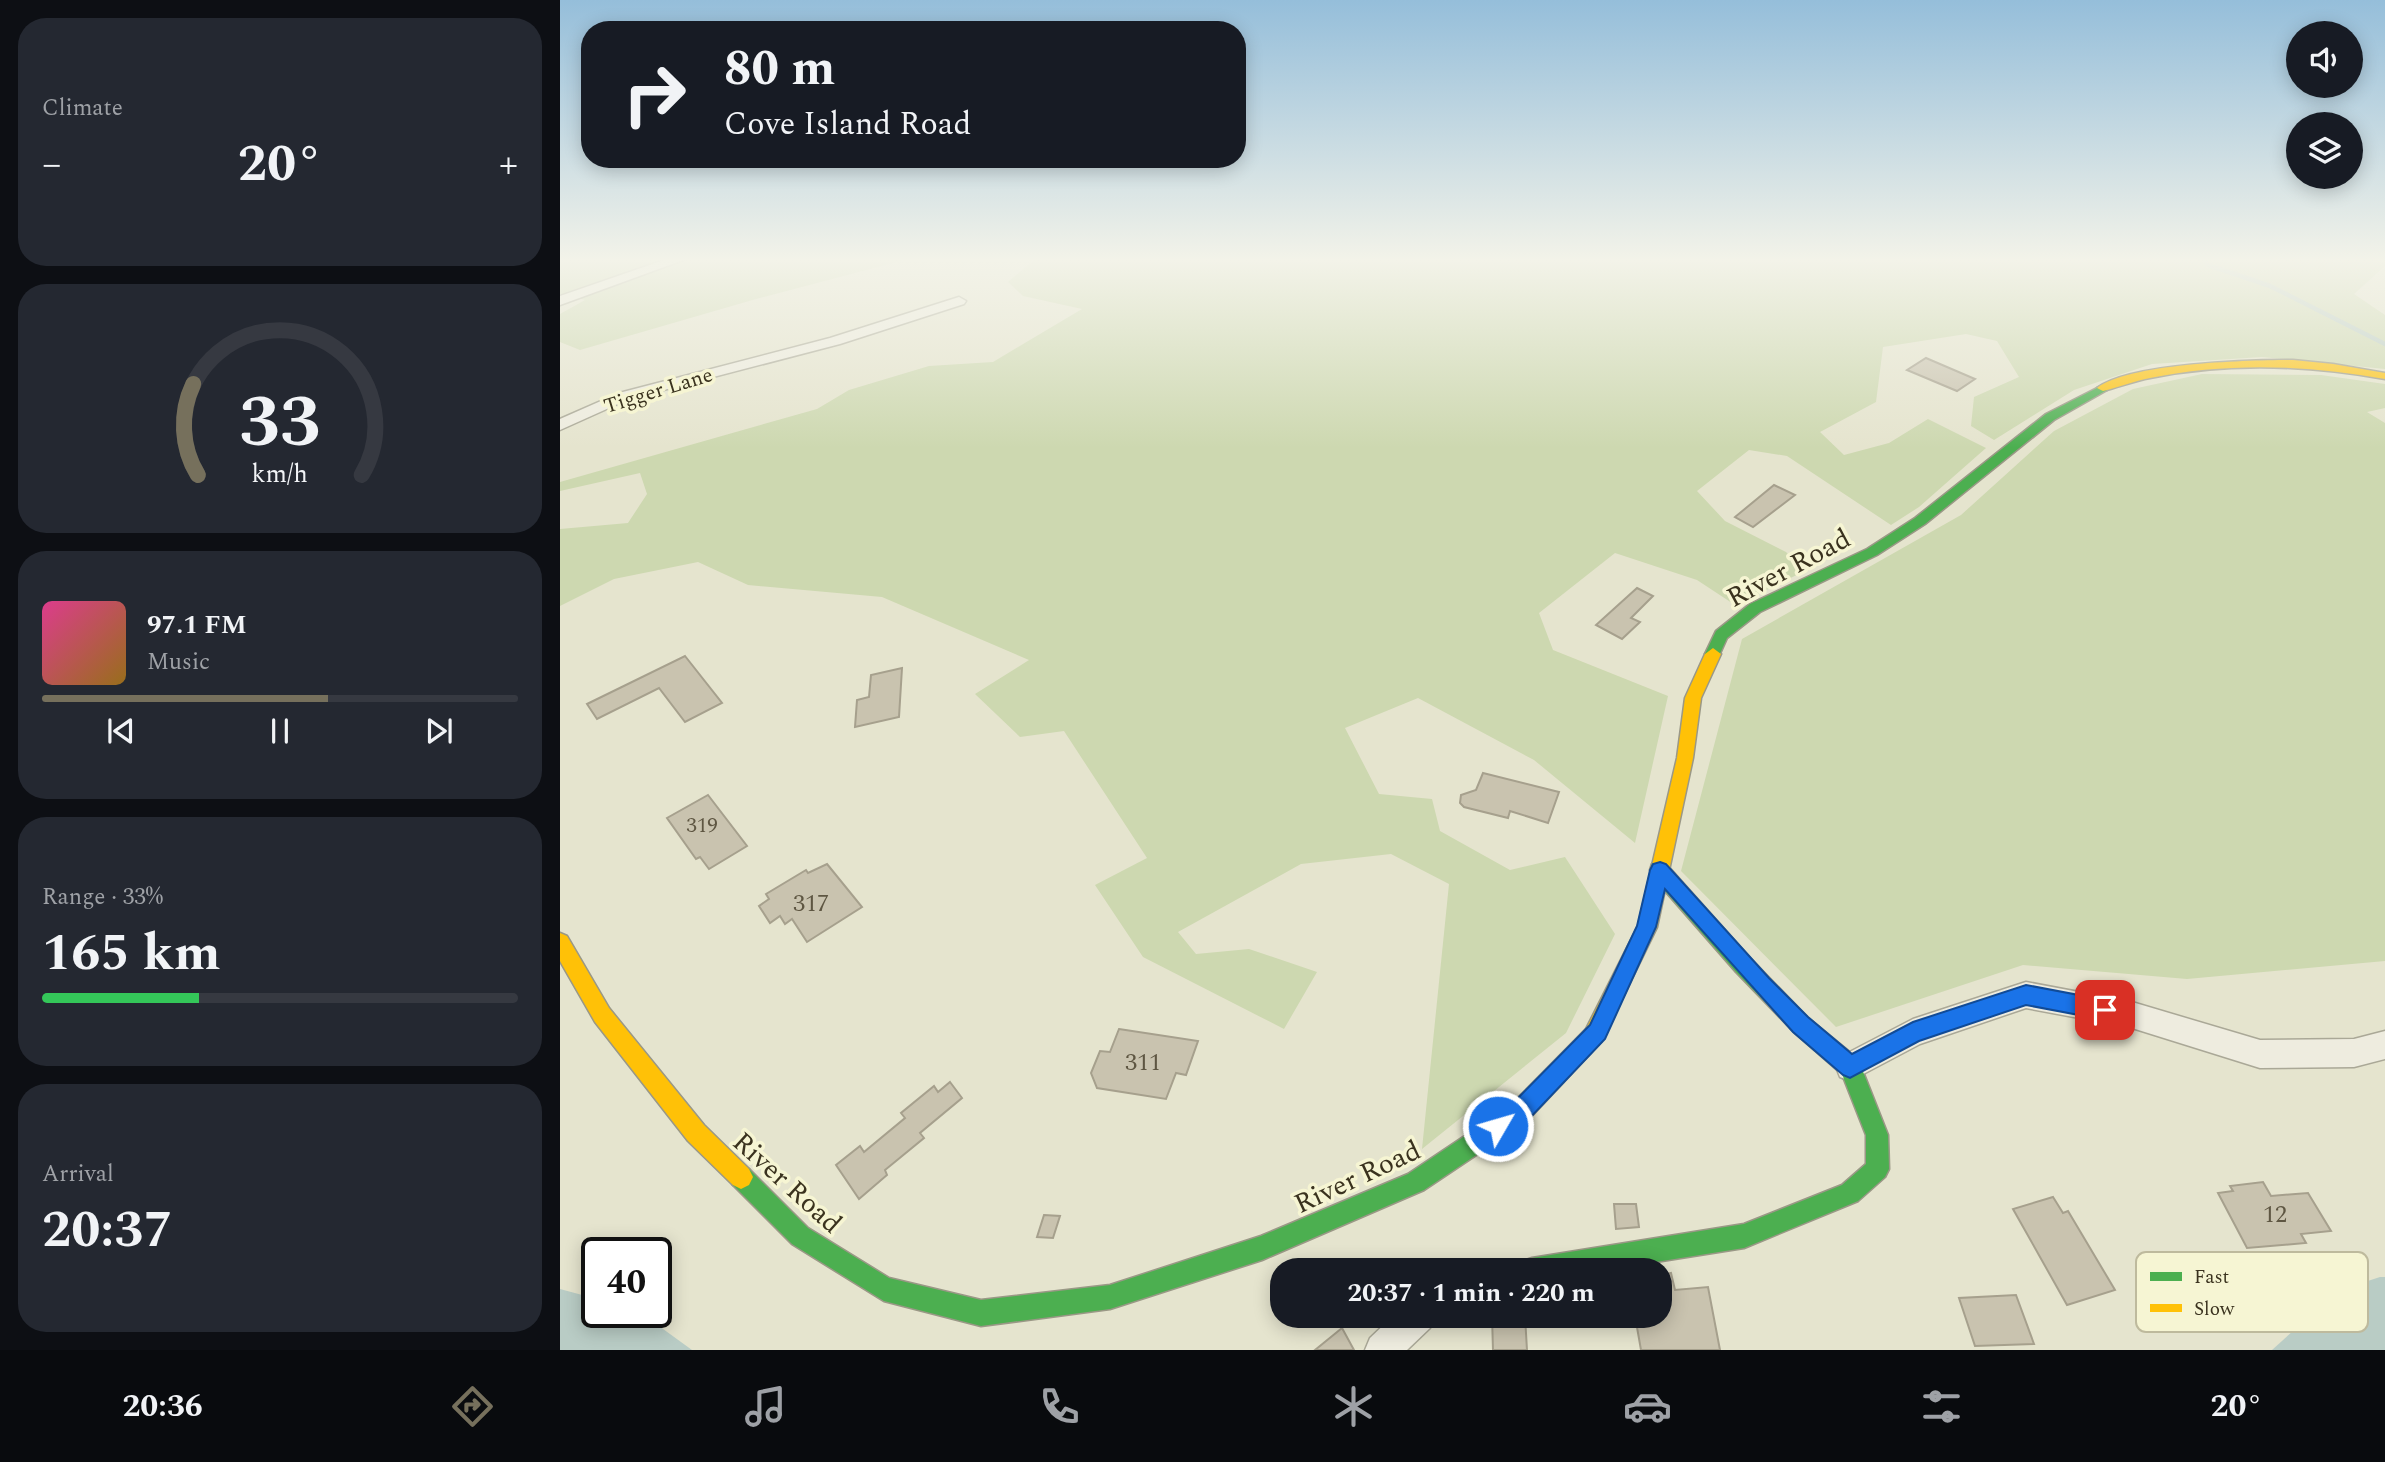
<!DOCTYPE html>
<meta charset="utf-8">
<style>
body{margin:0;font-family:Spectral,serif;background:#242831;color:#f1f3f6;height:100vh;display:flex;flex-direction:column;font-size:26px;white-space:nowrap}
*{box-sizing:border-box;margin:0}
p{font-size:23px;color:#9ea1a6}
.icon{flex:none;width:38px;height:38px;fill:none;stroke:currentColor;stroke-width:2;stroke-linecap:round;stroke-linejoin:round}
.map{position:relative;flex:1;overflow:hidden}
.sheet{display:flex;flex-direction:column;gap:18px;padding:18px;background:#0d0f14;width:560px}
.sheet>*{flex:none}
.top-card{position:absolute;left:21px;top:21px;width:665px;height:147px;border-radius:28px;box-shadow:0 4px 18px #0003;background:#171b24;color:#f1f3f6;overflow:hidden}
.controls{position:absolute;left:1726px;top:21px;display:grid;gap:14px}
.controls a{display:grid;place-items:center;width:77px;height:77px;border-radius:50%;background:#171b24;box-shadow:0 4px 18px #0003;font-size:35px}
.speed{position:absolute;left:21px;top:1237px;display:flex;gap:14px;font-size:35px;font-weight:700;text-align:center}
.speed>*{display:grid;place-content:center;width:91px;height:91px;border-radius:50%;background:#171b24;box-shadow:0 4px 18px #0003;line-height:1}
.speed .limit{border:4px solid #111;border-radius:10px;background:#fff;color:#111}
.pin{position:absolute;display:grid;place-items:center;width:60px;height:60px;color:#fff;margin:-30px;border-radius:14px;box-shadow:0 4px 10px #0006}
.me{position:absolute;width:77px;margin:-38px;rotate:52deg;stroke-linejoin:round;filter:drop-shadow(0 0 5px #0008)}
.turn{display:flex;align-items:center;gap:24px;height:147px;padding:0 28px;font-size:32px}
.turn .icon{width:91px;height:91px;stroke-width:2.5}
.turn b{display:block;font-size:49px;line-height:60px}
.big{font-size:52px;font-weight:700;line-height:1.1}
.sheet .tile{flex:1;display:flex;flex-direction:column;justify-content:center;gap:10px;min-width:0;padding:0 24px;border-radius:28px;background:#242831}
.sheet .dial{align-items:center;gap:0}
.dial svg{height:182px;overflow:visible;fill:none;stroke:#363941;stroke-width:7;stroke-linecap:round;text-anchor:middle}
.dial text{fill:#f1f3f6;stroke:none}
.song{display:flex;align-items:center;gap:21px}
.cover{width:84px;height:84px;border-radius:10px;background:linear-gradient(135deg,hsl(330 70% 55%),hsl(40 70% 35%))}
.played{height:7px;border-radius:4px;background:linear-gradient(90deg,#76705c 60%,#363941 60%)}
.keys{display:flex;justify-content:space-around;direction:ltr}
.heat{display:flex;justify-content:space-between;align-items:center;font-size:38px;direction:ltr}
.charge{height:10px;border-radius:5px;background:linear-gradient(90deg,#34c759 33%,#363941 0)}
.trip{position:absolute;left:710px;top:1258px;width:402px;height:70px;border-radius:28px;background:#171b24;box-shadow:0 4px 18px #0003;font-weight:700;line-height:70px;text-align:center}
.tabs{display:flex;height:112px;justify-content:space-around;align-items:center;background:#090b0e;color:#9ea1a6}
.tabs .icon{width:49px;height:49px}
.tabs .selected{color:#76705c}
.tabs b{font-size:32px;color:#f1f3f6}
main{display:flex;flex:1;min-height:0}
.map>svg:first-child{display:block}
</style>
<main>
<section class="sheet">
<div class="tile"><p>Climate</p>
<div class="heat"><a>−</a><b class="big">20°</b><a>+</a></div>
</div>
<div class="tile dial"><svg viewBox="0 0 100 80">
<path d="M14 69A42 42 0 1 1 86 69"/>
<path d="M14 69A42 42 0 0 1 12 29" stroke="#76705c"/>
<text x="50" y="56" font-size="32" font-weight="700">33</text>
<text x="50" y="72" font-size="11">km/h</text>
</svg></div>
<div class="tile">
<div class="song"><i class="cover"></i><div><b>97.1 FM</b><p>Music</p></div></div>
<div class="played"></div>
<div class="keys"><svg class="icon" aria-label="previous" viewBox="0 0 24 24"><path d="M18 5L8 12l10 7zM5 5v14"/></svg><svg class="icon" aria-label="pause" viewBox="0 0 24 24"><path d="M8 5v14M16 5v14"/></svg><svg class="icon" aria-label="next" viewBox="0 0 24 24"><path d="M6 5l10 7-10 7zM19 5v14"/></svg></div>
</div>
<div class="tile"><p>Range · 33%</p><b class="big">165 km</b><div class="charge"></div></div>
<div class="tile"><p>Arrival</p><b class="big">20:37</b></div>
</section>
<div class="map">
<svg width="1825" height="1350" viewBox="0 0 1825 1350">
<rect width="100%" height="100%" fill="#e5e4ce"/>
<g fill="#cdd8b0">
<path d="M0,259H348L196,299L20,350L0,342V314L25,300L0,294Z"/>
<path d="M475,259H1825V266L1794,294L1825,315V369L1702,357L1592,364L1514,390L1434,440L1411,426L1414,397L1459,377L1437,341L1406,334L1323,347L1316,402L1260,432L1284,455L1329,443L1368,419L1426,448L1359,507L1331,525L1227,456L1189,450L1137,491L1165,521L1226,552L1245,571L1175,605L1137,580L1055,553L979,613L993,650L1108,696L1075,843L974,760L858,698L785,728L819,794L872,799L880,831L950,870L1005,857L1055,934L1006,1033L862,1149L889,884L831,854L741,864L618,932L636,954L689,949L757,972L724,1029L583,957L535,885L587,858L504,731L460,737L415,694L469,660L322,597L188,585L138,562L54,579L0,606V529L68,523L87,494L80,473L0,491V482L257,409L289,390L369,366L433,362L522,309L463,296L448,282Z"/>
<path d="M1642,374L1761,375L1825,384V408L1807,412L1825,423V961L1627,979L1463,965L1276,1027L1121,871L1182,639L1401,515L1494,431L1573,389Z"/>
</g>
<g fill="#b9ccc5">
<path d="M1820,1277H1825V1350H1712L1777,1291Z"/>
<path d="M0,1289L37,1299V1312L81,1313L132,1350H0Z"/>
</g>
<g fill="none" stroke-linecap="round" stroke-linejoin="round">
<path stroke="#b9ccc5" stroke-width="4.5" d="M1644,259L1648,265L1710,286L1825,344"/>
</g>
<g fill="#c9c3af" stroke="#a6a08d" stroke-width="2">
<path d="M1366,358L1415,379L1397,391L1347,370Z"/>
<path d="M1214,485L1235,495L1193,527L1175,517Z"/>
<path d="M1077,588L1093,596L1071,618L1080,622L1062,639L1036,625Z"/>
<path d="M125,656L162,703L125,722L99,688L37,719L27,704Z"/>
<path d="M342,668L339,717L295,727L297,700L309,697L311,675Z"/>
<path d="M923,773L999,792L988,823L950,811L948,818L904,807L900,803L901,795L916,790Z"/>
<path d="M148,795L187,846L149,869L140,857L136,859L107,818Z"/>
<path d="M267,864L302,907L247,942L232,919L225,924L220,916L210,923L199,906L209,899L206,894L246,870L248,873Z"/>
<path d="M559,1029L638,1041L626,1075L616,1073L606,1099L537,1088L531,1073L540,1051L550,1052Z"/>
<path d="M390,1082L402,1098L360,1133L364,1138L325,1170L327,1175L299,1199L276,1165L300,1146L304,1152L345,1118L341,1113L374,1086L378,1092Z"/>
<path d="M1703,1182L1711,1196L1748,1193L1771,1231L1741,1234L1746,1243L1687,1248L1658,1193L1673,1191L1670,1186Z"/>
<path d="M1493,1197L1503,1213L1508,1211L1555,1290L1507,1305L1453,1209Z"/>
<path d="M1054,1204H1076L1079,1227L1056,1229Z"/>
<path d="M484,1215L500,1216L493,1238L477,1237Z"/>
<path d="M1111,1273L1115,1290L1148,1287L1160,1350H1081L1075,1316H1101V1275Z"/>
<path d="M1456,1295L1474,1344L1415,1346L1399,1298Z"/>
<path d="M932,1316H965L967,1350H933Z"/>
<path d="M782,1328L794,1350H755Z"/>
</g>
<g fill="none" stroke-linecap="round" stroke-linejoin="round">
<g stroke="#aaa897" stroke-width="3">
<g id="street">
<path d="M107,259H126L0,305V296Z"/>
<path d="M399,297L406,301L404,304L280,344L69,399L0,430V419L59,393L270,338Z"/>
<path d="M1466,982L1572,1002L1700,1040L1794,1039L1825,1031V1059L1794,1067L1700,1068L1572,1028L1466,1008L1360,1044L1290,1081L1280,1077L1276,1067L1280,1057L1353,1019Z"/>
<path d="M833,1316H875L870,1328L847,1350H805L810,1338Z"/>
</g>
</g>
<g stroke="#9a9886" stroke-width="3">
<g id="fast">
<path d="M1543,385L1549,388L1547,390L1494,420L1365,524L1317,555L1200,612L1167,638L1158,658H1148L1145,654L1156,631L1190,604L1307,549L1355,518L1486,414Z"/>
<path d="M1099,862L1106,864L1190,958L1248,1018L1298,1059L1328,1135L1329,1169L1325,1177L1298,1201L1184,1248L1045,1270H960L963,1261L972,1258L1184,1224L1282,1185L1306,1164V1135L1282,1074L1234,1032L1176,972L1092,876L1090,870L1092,864Z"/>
<path d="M1034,1025L1041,1028L1045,1035L1041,1042L967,1121L864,1190L702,1260L550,1309L421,1326L324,1301L232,1244L173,1185L169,1177L173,1169L181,1165L189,1169L248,1228L329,1278L421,1300L550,1285L701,1236L848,1174L951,1105L1027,1028Z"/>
</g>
</g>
<g stroke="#9a9886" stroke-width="3">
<g id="slow">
<path d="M1733,360L1773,364L1825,373V379C1747,365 1668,362 1590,378C1574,381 1559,387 1543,391L1537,388C1569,363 1690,360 1733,360Z"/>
<path d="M1153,648L1161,654L1141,698L1133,758L1097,927L1041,1042L1034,1045L1027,1042L1023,1035L1078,926L1117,758L1125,698L1145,654Z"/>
<path d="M0,933L7,936L49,1008L144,1125L189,1169L193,1177L189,1185L181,1189L173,1185L128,1141L35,1022L0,961Z"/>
</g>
</g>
<use href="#street" fill="#eeecdf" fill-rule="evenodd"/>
<use href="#fast" fill="#4caf50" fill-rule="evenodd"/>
<use href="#slow" fill="#ffc107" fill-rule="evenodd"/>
</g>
<linearGradient id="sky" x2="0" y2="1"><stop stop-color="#95beda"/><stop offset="0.58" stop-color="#f3f3e9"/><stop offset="1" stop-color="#f3f3e9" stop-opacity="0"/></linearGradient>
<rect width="1825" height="448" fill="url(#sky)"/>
<path fill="#1a73e8" stroke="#114b97" stroke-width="2" d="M1100,862L1106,864L1209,978L1248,1017L1292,1054L1353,1022L1466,985L1545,1000L1553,1003L1556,1010L1553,1017L1545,1020L1466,1005L1359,1041L1290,1078L1283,1075L1233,1032L1105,889L1096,927L1045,1039L967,1121L938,1138L930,1134L927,1126L930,1118L951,1105L1030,1025L1077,926L1090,870L1093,864Z"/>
<g text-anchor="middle" stroke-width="7" stroke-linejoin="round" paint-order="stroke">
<g font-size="21" fill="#3a321e" stroke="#f6f5d3">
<text transform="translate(98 390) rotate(-17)" y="7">Tigger Lane</text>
</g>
<g font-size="21" fill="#5e5642">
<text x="142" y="832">319</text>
</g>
<g font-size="24" fill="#5e5642">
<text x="251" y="911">317</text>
<text x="583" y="1070">311</text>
<text x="1715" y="1222">12</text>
</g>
<g font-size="28" fill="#3a321e" stroke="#f6f5d3">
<text transform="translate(1228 567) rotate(-28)" y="10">River Road</text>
<text transform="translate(797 1176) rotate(-25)" y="10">River Road</text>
<text transform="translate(228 1182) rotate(42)" y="10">River Road</text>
</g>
</g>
<rect x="1576" y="1252" width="232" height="80" rx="10" fill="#f6f5d3" stroke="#beba9d" stroke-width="2"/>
<rect x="1590" y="1272" width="32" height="9" fill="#4caf50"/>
<rect x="1590" y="1304" width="32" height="8" fill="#ffc107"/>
<g font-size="19" fill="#3a321e">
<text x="1634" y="1283">Fast</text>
<text x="1634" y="1315">Slow</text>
</g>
</svg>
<div class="controls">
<a><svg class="icon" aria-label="sound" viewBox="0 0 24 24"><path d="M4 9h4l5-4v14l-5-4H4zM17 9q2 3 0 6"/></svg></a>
<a><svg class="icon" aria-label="layers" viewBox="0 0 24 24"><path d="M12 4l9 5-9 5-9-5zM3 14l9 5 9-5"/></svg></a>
</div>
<div class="speed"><div class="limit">40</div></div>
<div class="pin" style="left:1545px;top:1010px;background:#d93025"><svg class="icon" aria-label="arrive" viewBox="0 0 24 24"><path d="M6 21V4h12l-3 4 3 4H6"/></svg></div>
<svg class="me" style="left:938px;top:1126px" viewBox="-20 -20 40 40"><circle r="17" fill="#1a73e8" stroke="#fff" stroke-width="3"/><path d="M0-11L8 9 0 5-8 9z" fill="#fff"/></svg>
<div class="trip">20:37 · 1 min · 220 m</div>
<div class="top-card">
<div class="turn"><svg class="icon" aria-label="right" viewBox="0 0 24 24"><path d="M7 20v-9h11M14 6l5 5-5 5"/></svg><div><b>80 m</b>Cove Island Road</div></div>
</div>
</div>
</main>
<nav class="tabs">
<b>20:36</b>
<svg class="icon selected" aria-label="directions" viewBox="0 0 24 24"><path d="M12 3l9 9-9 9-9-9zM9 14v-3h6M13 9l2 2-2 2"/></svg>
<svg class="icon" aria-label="music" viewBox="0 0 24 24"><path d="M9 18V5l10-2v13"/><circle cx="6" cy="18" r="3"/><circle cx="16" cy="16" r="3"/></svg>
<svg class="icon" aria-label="phone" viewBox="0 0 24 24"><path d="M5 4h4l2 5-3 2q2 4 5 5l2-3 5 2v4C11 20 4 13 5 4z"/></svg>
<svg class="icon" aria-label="climate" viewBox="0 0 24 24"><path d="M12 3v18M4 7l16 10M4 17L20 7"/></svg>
<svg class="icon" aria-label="car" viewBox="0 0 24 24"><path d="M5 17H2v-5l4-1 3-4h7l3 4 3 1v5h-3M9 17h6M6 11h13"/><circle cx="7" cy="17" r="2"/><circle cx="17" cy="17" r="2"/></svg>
<svg class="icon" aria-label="filters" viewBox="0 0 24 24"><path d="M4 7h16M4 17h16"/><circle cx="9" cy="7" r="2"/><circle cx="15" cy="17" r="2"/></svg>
<b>20°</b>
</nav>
